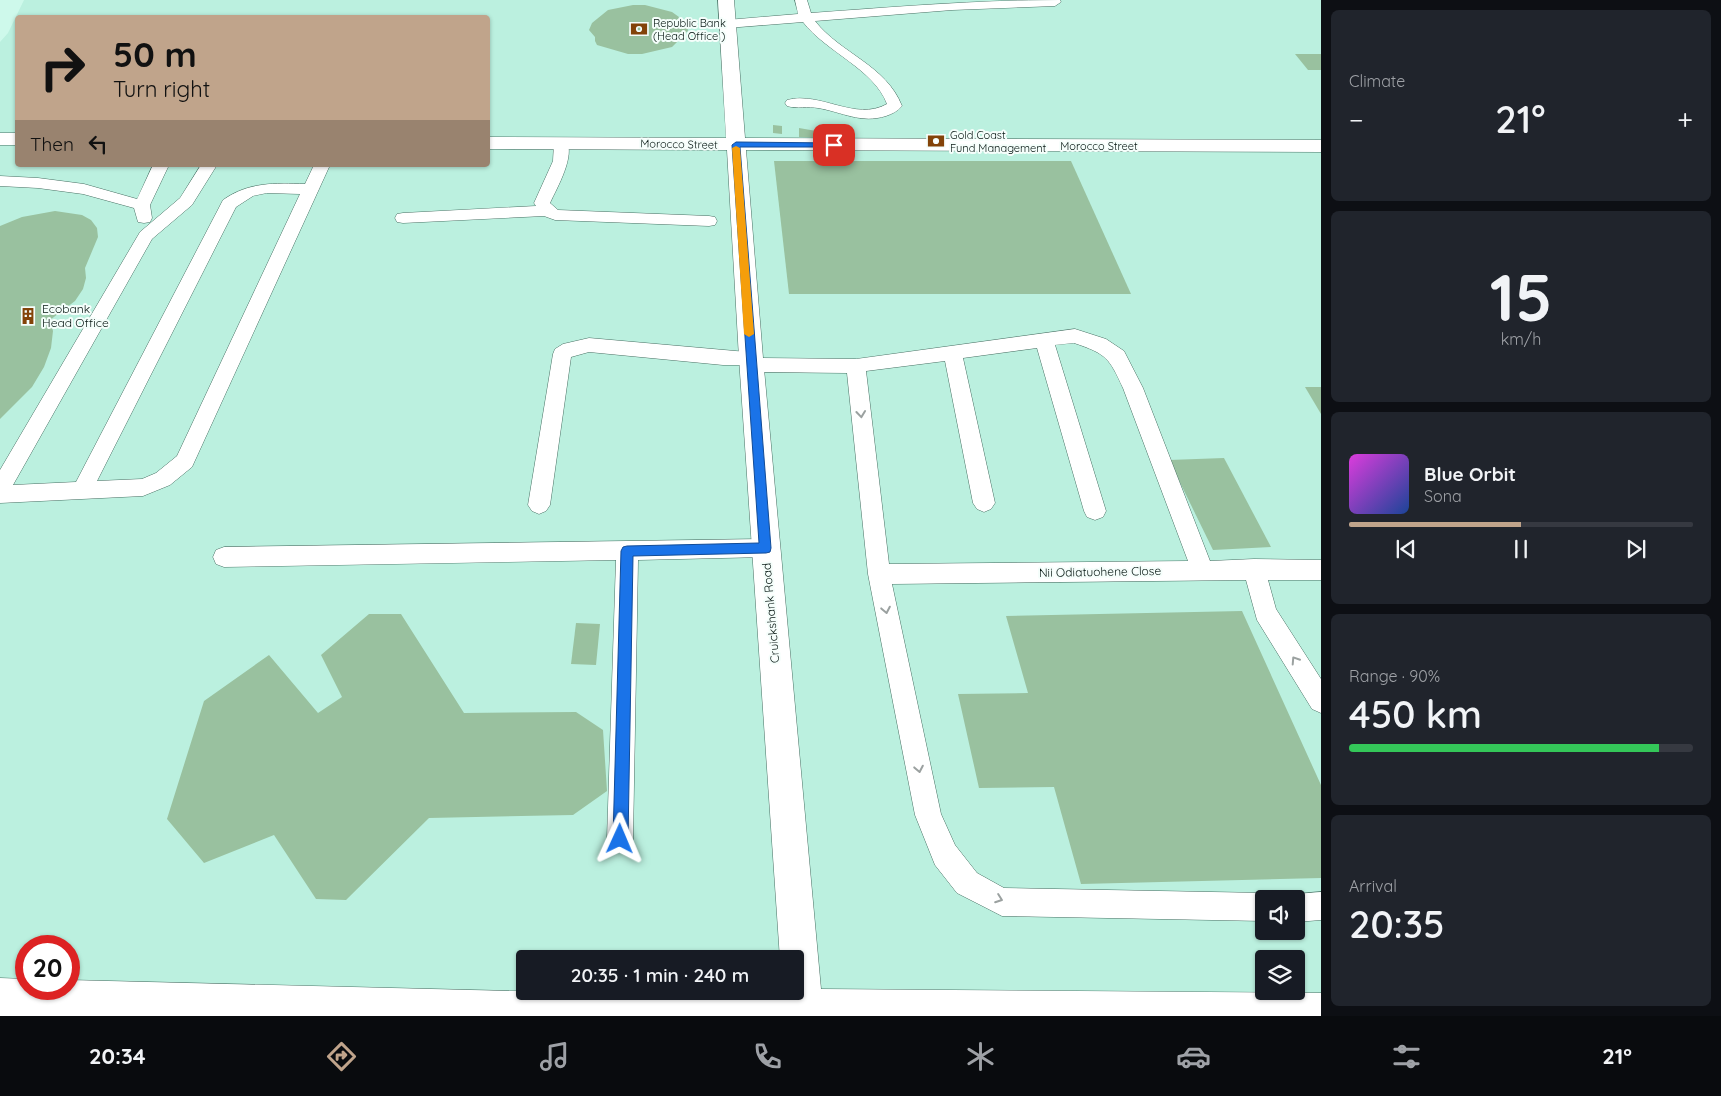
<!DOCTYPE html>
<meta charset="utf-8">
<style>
body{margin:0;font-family:Quicksand,sans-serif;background:#20242c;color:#f1f3f6;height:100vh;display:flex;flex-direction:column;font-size:19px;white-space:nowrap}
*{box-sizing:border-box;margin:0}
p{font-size:16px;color:#9ea1a6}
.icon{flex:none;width:28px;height:28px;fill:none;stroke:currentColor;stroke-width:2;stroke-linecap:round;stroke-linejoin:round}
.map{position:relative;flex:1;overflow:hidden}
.side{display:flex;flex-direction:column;gap:10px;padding:10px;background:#0d0f14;width:400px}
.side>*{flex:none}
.hud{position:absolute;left:15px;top:15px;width:475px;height:152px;border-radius:5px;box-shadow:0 1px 4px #0004;background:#c0a48b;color:#111;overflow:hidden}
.controls{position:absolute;left:1255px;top:890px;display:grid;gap:10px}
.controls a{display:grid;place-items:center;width:50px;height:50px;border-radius:5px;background:#171b24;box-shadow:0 1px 4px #0004;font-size:25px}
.speed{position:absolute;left:15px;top:935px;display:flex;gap:10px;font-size:25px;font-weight:700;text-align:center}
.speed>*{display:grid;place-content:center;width:65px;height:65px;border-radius:50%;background:#171b24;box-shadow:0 1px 4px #0004;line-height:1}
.speed .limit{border:8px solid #d22;background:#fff;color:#111}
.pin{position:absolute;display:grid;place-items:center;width:42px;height:42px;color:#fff;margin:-21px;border-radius:10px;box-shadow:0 2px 8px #0006}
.me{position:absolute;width:55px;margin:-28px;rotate:1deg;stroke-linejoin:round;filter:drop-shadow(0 0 4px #0008)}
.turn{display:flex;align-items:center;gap:18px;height:105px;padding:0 15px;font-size:22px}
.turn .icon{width:65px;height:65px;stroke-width:2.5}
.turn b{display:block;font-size:35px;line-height:42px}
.then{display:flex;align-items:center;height:48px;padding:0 15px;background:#0003;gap:10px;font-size:19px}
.big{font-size:38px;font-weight:600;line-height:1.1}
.side .tile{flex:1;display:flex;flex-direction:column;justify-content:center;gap:8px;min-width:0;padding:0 18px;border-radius:8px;background:#20242c}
.side .dial{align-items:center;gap:0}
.dial b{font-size:65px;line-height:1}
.song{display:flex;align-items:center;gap:15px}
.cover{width:60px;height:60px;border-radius:8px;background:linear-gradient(135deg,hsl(300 70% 55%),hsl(220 70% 35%))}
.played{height:5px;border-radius:2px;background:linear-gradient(90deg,#c0a48b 50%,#363941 50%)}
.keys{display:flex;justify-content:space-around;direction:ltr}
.heat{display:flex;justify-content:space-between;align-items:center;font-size:28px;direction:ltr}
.charge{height:8px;border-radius:4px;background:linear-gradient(90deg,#34c759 90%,#363941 0)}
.trip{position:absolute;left:516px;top:950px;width:288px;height:50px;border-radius:5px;background:#171b24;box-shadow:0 1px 4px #0004;font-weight:600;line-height:50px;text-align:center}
.menu{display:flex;height:80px;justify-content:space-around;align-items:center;background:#090b0e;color:#9ea1a6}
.menu .icon{width:35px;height:35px}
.menu .on{color:#c0a48b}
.menu b{font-size:22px;color:#f1f3f6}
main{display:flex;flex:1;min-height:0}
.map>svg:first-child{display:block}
</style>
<main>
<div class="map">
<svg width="1321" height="1016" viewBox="0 0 1321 1016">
<rect width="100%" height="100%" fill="#cef9eb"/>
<path fill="#bbf0df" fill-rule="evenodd" d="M24,0H1321V1016H0V42L8,33ZM18,18H488V165H18ZM1264,899H1296V931H1264ZM26,946H69V989H26ZM525,959H795V991H525ZM1264,959H1296V991H1264Z"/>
<g fill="#99c19f">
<path d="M633,5H645L672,12L679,17L678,20L687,25L688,31L678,38V41L672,47L642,54H628L597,45L595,41V37L589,30L592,23L608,10Z"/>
<path d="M1295,54H1321V70H1308Z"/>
<path d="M773,125L782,126V134L773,133Z"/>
<path d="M799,128L822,132V138L799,137Z"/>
<path d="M774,161H1071L1131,294H789Z"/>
<path d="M55,211L82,215L91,220L97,228L98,237L85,268L86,278L83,289L75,301L50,320L53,331L51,348L44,367L32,387L0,419V226L22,217Z"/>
<path d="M1305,387H1321V414Z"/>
<path d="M1224,458L1271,547L1213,550L1169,460Z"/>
<path d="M1242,611L1321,785V878L1081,884L1054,787L979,788L958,694L1028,693L1006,616Z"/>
<path d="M369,614H401L464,713L576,712L603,730L607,791L573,815L429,818L346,900L316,899L274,835L204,863L167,819L204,701L269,655L318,713L342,697L321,655Z"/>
<path d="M576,623L600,624L596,665L571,664Z"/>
</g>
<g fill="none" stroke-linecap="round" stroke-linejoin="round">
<g stroke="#497064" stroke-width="1">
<g id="service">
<path d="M795,0H807L811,13C894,7 976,0 1060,0L1061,2L1055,6L952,10L815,21C841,54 886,65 902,106C898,111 892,114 886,116C861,124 842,112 818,108C808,106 797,109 787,106L785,103L787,100C821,91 855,122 887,104C874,69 826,52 803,22L727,28L721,24L727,20L798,14Z"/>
<path d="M561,139L566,140C576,155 557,188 550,203L558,210L709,216L715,217L717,221L715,225L709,226L555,220L544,216L403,223L397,222L395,218L397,214L403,213L536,206L534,203L553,161L554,143L556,140Z"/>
<path d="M153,165H169L150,205L152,218L150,222L144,223L138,222L134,208L83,194L38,188L0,186V176L38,178L84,184L137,199Z"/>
<path d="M201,165H217L192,205L152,239L13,485L76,482L223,200C248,182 275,183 305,184L314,165H330L192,467L170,485L143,496L0,503V470L140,232L180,198ZM267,193L300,194L177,456L156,473L142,479L97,481L236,207L253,196Z"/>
<path d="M1075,329L1106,339L1124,351L1143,388L1210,561L1254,559L1321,560V580H1268L1276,609L1321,679V713L1312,709L1257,620L1246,580L892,584L941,814L955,845L977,873L1004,888L1264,893L1275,899H1264V921L1002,916L957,893L935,865L915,815L868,574L847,373L751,372L744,370L742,365H723L589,352L571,357L550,505L546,511L539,514L532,511L528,505L553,354L555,349L563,344L589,338L758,353L760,358L856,359ZM1074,343C1107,354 1109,358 1123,388L1188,561L889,564L866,371L945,361L973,503L977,509L984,512L991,509L995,503L963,358L1037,348L1084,511L1087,517L1095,520L1103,517L1106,511L1055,345Z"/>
<path d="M766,539L774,541L777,548L774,555L766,557L638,560L633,839L630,849L620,852L610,849L607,839L616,560L224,567L216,564L213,557L216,550L224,547Z"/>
<path d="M1321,892V920L1296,922V899L1286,898L1296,894Z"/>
</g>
</g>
<g stroke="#497064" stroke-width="1">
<g id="minor">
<path d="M718,0H734L745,138L1321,140V152L746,150L763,358L821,989L1321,993V1016H0V978L26,979V989H69V980L594,993L795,991V959H780L739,358L727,150L488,149V137L726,138Z"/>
<rect x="0" y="133" width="18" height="12"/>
</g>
</g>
<use href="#service" fill="#fff" fill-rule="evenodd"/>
<use href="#minor" fill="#fff" fill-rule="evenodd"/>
</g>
<defs><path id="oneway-chevron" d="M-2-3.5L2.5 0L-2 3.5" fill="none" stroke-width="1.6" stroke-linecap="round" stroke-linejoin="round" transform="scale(1.25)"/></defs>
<g stroke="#9ba1a0">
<use href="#oneway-chevron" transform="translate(861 414) rotate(84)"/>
<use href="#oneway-chevron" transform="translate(886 610) rotate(79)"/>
<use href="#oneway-chevron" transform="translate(1295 660) rotate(-123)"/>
<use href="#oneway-chevron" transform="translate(919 769) rotate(79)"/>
<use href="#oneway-chevron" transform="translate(999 899) rotate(20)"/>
</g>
<path fill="#1a73e8" stroke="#114b97" d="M736,142L834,143L838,145L834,147H740L771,548L770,552L766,553L633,556L628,839L625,844L620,846L615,844L613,839L621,551L623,547L627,546L759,543L732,145Z"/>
<path fill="#f59e0b" d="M736,146L740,148L754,334L749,337L744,334L732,148Z"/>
<defs>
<g id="bank-bare" transform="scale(1.35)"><path d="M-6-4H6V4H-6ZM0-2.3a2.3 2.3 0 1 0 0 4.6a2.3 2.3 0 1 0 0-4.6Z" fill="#834309" stroke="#f5fefb" stroke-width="2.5" paint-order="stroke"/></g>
<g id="building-bare" transform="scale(1.35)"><path d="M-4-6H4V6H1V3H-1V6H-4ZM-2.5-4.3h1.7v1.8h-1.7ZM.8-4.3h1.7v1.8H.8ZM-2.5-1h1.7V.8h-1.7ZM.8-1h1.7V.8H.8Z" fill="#834309" stroke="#f5fefb" stroke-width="2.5" paint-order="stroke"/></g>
</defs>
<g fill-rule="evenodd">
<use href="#bank-bare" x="639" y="29"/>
<use href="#bank-bare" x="936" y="141"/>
<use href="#building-bare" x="28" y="316"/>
</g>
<g text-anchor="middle" stroke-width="4" stroke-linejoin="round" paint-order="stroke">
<g font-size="11" fill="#051511" stroke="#f5fefb" text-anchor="start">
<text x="653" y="27">Republic Bank<tspan x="653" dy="13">(Head Office )</tspan></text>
<text x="950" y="139">Gold Coast<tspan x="950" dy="13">Fund Management</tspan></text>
</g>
<g font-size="11" fill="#051511" stroke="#f5fefb">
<text transform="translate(679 144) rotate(1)" y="4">Morocco Street</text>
<text x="1099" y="150">Morocco Street</text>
</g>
<g font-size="12" fill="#051511" stroke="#f5fefb" text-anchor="start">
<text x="42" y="313">Ecobank<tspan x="42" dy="14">Head Office</tspan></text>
</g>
<g font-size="12" fill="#051511" stroke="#f5fefb">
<text transform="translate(1100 572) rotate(-1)" y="4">Nii Odiatuohene Close</text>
<text transform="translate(771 613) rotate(-95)" y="4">Cruickshank Road</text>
</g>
</g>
</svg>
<div class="controls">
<a><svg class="icon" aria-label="sound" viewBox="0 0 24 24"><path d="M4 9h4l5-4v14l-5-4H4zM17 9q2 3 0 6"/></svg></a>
<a><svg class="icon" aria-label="layers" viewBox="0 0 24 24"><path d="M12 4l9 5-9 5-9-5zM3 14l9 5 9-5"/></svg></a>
</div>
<div class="speed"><div class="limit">20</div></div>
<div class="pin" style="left:834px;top:145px;background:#d93025"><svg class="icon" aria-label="arrive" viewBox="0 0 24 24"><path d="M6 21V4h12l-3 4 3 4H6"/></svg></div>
<svg class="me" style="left:620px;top:839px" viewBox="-20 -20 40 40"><path d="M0-17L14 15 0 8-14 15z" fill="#1a73e8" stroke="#fff" stroke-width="4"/></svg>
<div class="trip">20:35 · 1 min · 240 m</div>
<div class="hud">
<div class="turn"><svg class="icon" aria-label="right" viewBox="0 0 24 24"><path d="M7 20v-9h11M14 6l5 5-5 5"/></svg><div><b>50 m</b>Turn right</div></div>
<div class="then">Then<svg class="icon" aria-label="left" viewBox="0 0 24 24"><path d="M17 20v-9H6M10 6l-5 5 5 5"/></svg></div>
</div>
</div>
<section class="side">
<div class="tile"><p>Climate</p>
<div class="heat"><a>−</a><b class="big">21°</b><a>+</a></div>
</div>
<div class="tile dial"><b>15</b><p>km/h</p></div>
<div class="tile">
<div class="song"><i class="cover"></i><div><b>Blue Orbit</b><p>Sona</p></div></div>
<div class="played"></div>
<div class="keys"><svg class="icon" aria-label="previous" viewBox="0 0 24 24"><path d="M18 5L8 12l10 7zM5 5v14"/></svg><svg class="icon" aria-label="pause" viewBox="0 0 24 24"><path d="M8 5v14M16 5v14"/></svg><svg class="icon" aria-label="next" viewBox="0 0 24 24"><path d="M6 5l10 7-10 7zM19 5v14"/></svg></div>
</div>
<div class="tile"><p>Range · 90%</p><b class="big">450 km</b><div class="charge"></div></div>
<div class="tile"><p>Arrival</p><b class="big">20:35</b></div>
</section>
</main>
<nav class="menu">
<b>20:34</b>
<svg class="icon on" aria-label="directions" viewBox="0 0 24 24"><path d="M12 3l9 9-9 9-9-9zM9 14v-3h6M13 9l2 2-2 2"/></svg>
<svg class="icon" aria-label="music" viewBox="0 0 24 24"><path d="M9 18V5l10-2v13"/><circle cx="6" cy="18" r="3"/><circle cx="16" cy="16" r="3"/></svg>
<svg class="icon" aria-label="phone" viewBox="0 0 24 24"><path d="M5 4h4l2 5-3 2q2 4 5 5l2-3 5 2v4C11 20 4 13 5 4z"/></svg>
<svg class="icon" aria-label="climate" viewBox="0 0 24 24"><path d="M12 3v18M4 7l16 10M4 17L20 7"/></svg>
<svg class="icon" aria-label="car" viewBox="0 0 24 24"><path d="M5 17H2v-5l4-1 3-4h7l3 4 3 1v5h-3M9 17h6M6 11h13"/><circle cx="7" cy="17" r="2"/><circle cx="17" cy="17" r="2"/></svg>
<svg class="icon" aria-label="filters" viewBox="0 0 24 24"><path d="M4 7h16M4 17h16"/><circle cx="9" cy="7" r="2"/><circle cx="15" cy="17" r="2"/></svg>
<b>21°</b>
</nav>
